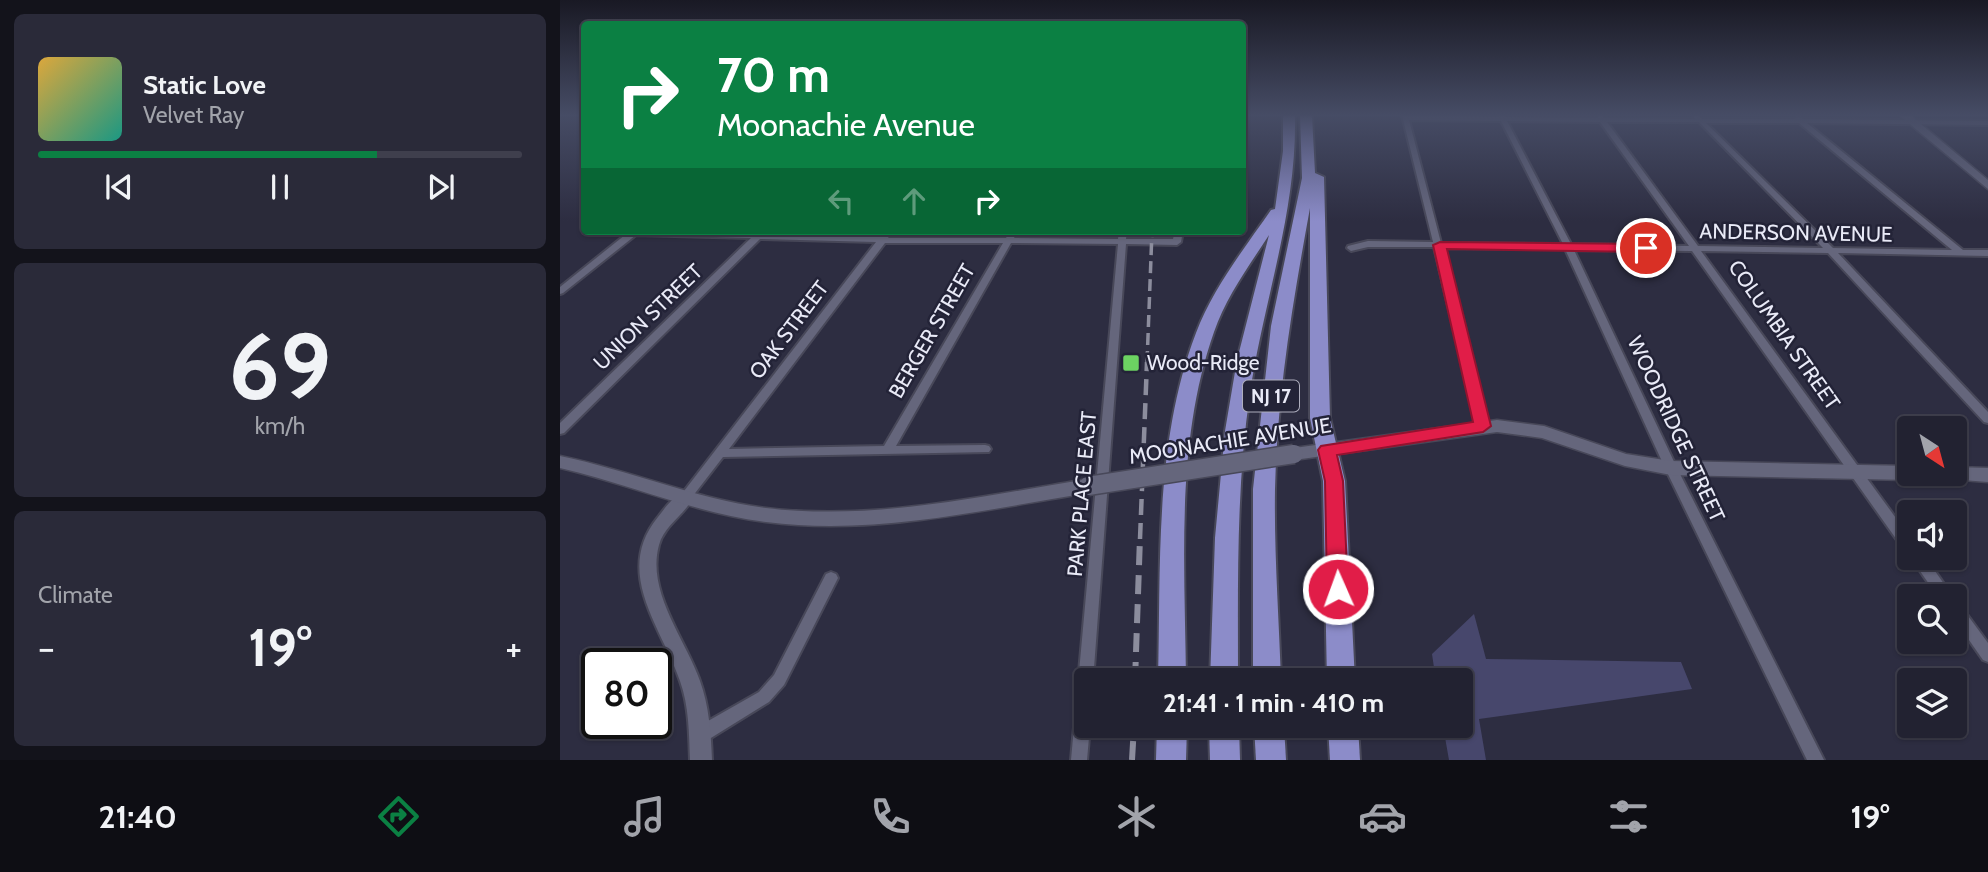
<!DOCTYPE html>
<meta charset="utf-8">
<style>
body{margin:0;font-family:Cabin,sans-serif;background:#2a2a39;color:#f1f3f6;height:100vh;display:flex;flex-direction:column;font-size:26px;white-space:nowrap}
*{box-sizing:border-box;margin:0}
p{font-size:23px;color:#a2a4ab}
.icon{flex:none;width:38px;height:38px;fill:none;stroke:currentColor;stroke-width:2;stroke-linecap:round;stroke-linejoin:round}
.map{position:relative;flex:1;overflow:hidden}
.details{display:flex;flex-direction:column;gap:14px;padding:14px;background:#13131b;width:560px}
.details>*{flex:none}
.guide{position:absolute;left:21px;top:21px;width:665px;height:214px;border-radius:7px;box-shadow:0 2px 5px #0004,0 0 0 2px #3f3f4d;background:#0b8043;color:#fff;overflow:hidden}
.needle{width:46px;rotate:144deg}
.tools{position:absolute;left:1337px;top:416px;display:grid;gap:14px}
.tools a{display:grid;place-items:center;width:70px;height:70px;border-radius:7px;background:#222231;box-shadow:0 2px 5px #0004,0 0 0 2px #3f3f4d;font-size:35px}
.speed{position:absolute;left:21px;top:648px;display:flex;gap:14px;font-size:35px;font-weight:700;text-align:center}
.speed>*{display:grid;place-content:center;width:91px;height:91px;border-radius:50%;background:#222231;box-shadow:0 2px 5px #0004,0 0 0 2px #3f3f4d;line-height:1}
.speed .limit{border:4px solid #111;border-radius:10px;background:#fff;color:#111}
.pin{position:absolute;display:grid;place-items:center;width:60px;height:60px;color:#fff;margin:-30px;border:4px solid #fff;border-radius:50%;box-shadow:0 2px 7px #0007}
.me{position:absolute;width:77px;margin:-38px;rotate:358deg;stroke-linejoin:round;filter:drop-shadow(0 0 5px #0008)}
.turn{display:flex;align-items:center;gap:24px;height:147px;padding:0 21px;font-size:32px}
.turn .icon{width:91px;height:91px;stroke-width:2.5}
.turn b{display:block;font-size:49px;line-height:60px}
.lanes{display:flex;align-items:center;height:66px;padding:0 21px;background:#0003;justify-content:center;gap:35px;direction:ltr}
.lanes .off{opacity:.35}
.big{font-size:52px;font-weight:700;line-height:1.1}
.details .card{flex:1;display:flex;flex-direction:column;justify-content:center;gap:10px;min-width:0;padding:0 24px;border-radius:10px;background:#2a2a39}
.details .dial{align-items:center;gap:0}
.dial b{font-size:91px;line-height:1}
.song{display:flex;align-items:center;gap:21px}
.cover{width:84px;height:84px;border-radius:10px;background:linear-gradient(135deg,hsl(40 70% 55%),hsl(170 70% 35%))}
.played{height:7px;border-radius:4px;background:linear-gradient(90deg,#0b8043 70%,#3f3f4d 70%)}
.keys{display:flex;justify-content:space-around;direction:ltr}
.heat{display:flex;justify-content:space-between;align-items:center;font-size:38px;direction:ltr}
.trip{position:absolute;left:514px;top:668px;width:399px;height:70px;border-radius:7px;background:#222231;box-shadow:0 2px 5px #0004,0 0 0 2px #3f3f4d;font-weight:700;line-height:70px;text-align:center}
.tab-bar{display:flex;height:112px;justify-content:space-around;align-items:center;background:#0e0e14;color:#a2a4ab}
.tab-bar .icon{width:49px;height:49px}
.tab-bar .on{color:#0b8043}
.tab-bar b{font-size:32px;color:#f1f3f6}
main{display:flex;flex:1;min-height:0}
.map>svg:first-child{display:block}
</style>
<main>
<section class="details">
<div class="card">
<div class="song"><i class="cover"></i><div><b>Static Love</b><p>Velvet Ray</p></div></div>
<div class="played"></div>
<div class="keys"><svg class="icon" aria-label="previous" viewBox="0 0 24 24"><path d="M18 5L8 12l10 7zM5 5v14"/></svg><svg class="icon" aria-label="pause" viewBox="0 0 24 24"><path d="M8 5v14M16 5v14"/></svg><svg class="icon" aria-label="next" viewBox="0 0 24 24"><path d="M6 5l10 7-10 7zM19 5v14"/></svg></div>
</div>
<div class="card dial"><b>69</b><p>km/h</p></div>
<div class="card"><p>Climate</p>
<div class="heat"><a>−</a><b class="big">19°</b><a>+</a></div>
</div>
</section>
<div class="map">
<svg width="1428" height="760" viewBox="0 0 1428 760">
<rect width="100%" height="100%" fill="#2d2d41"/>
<path fill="#47476c" d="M914,614L926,659L1121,662L1132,689L919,719L926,760H889L883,726H901V681H876L872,654Z"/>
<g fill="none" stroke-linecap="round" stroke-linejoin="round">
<g stroke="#484859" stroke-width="4">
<g id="minor">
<path d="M842,115L939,117L938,115H944L945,117L1037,118L1040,115L1044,118L1135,119L1134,117L1137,115L1142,119H1235L1238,117L1243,119L1428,121V125L1247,123L1403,250H1428V256L1278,253L1428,412V423L1424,422L1268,253L1141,251L1349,536V551L1344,550L1132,251L1014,250L1117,468L1264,760H1247L1105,468L1005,249L882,248L929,426L927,429H919L917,426L874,247H808L791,251L787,248L788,246L808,241L873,242ZM849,120L941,121L1003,244L881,243ZM947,121L1040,122L1129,246L1011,244ZM1047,122H1139L1263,248L1138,246ZM1146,123H1239L1392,250L1273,248Z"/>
<path d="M70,231L196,233L200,232L204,234L320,237L325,231H333L328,238H446L450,231H458L454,238L558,239L559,231H567L566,239H613L615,231H623L621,242L617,245L566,244L533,681H527V726H530L527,760H511L558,244L451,243L336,446L425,445L429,446L431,449L429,452L163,457L129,501L125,503L121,501L119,498L121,495L316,242L200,239L4,433L0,434V423L191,238L76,235L3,293L0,294V287ZM325,243H443L324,446L169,449Z"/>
<path d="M1351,558H1366L1393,597H1378Z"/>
<path d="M271,572L276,574L278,578L224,685L209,702L146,741L140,743L134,741L132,735L134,729L199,692L214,675L266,574Z"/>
<path d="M1395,603L1400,605L1428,643V662L1423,660L1395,620Z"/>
</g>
</g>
<g stroke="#484859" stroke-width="4">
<path id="tertiary" d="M125,492L131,494L133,498C124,515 104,526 99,545C86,592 126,640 140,681C149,706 151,733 152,760H130C129,733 129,706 120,681C101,626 53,572 98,517C105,508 114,495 125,492Z"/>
</g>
<g stroke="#484859" stroke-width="3">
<g id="secondary">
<path d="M1339,115H1350L1428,180V189Z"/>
<path d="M937,420L984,426L1066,454L1111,461L1349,466V474H1357L1349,480L1111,475L1065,466L982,438L937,432L734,460L728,458L725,454L728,450L734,448Z"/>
<path d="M0,456C69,470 136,499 206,508C314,521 422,496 528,479L534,481L537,486L534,491L528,493C422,510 314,536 206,522C135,513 69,484 0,468Z"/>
<path d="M1395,467L1428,468V482L1389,479L1386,474H1395Z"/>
</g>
</g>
<g stroke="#484859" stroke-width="4">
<g id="trunk">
<path d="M723,115H735C737,211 704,299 690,393C676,488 678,585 678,681H650L655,538L665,431L677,360L709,235C689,266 666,297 654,332C615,442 625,566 626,681H598C601,566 594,442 636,333C653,288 684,249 711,210L715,209L723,151Z"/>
<path d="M740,115H752L755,173L764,177L770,418L785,481L795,681H767L763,481L750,418V208C733,301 717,394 715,489C714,553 719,617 721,681H693V489L711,326L742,178Z"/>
<path d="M597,726H627L626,760H596Z"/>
<path d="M649,726H679L680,760H650Z"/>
<path d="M694,726H724L726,760H696Z"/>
<path d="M768,726H798L800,760H770Z"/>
</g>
</g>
<use href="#minor" fill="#65667c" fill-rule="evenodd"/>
<use href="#tertiary" fill="#65667c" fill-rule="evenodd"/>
<use href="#secondary" fill="#65667c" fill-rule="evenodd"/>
<use href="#trunk" fill="#8c8cc9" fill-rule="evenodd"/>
<path stroke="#8c8d9d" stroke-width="3.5" stroke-dasharray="12 6" stroke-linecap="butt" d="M587,363L592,231"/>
<path stroke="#8c8d9d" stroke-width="4.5" stroke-dasharray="16 8" stroke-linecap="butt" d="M580,539L587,362"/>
<g stroke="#8c8d9d" stroke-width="6" stroke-dasharray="19 10" stroke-linecap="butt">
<path d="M575,681L580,537"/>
<path d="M572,760L574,726"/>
</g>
<g stroke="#484859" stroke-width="21" stroke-linecap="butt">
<path id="secondary-bridge" d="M528,486L734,454"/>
</g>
<use href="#secondary-bridge" stroke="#65667c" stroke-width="18"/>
</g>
<linearGradient id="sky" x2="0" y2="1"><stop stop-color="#191924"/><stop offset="0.52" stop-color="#464c65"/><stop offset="1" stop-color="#464c65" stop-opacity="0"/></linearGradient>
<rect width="1428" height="221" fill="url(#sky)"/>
<path fill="#e11d48" stroke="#92132f" stroke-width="2" d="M880,242L1086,244L1093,248L1086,252L887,249L931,426L923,432L777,455L783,481L788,589L785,596L778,598L770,596L767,589L765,481L758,450L761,446L913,422L873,245Z"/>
<rect fill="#6cd362" stroke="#232337" stroke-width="2.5" x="562" y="354" width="18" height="18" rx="3.5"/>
<g text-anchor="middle" stroke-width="5" stroke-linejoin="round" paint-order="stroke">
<rect fill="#232337" stroke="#aeaebd" stroke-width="2" x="683" y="380.5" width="56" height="31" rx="5"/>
<g font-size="19" font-weight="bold" fill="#e9eaf7">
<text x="711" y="403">NJ 17</text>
</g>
<g font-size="21" fill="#e9eaf7" stroke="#232337">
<text transform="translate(1236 233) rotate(1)" y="7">ANDERSON AVENUE</text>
<text transform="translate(88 317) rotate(-44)" y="7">UNION STREET</text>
<text transform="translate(229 330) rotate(-53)" y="7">OAK STREET</text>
<text transform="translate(372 331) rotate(-60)" y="7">BERGER STREET</text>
<text transform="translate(1224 335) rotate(55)" y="7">COLUMBIA STREET</text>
<text transform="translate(1116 429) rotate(65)" y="7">WOODRIDGE STREET</text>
<text transform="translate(670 441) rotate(-9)" y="7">MOONACHIE AVENUE</text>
<text transform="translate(522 494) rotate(-85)" y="7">PARK PLACE EAST</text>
</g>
<g font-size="21" fill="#e9eaf7" stroke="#232337" text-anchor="start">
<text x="587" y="370">Wood-Ridge</text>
</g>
</g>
</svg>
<div class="tools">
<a><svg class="needle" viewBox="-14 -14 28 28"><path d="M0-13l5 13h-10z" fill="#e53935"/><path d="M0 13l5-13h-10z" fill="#a2a4ab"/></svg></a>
<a><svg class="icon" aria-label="sound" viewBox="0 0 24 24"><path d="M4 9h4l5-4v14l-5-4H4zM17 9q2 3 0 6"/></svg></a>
<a><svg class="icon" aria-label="search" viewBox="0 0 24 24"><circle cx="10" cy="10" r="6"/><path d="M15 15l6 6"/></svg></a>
<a><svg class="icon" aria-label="layers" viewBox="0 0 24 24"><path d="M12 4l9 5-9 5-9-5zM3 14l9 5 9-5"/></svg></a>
</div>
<div class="speed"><div class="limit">80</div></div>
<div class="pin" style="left:1086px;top:248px;background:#d93025"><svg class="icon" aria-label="arrive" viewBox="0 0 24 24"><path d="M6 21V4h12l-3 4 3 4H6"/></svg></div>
<svg class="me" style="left:778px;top:589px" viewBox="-20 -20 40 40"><circle r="17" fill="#e11d48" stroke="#fff" stroke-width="3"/><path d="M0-11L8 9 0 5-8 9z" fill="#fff"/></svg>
<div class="trip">21:41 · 1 min · 410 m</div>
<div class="guide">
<div class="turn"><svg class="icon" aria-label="right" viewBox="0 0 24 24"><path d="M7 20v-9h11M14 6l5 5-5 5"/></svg><div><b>70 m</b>Moonachie Avenue</div></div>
<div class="lanes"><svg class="icon off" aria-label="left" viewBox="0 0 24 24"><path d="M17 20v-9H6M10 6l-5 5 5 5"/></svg><svg class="icon off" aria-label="ahead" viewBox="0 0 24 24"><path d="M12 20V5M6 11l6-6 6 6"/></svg><svg class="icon" aria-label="right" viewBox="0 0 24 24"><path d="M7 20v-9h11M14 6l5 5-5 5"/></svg></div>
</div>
</div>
</main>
<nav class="tab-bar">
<b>21:40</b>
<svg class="icon on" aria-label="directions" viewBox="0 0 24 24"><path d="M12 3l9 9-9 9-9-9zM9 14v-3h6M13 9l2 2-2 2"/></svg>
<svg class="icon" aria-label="music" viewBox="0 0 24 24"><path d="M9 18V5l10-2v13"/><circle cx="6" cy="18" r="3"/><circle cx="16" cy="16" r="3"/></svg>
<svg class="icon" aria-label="phone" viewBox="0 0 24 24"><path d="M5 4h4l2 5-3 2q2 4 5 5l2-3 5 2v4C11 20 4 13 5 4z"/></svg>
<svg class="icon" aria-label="climate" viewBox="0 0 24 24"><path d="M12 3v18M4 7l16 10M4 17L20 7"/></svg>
<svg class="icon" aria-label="car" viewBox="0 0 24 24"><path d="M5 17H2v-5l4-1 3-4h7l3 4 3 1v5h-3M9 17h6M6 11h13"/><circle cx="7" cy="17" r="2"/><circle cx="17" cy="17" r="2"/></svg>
<svg class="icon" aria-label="filters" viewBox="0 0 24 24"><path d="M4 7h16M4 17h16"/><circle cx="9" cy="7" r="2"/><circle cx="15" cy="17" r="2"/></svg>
<b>19°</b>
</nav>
